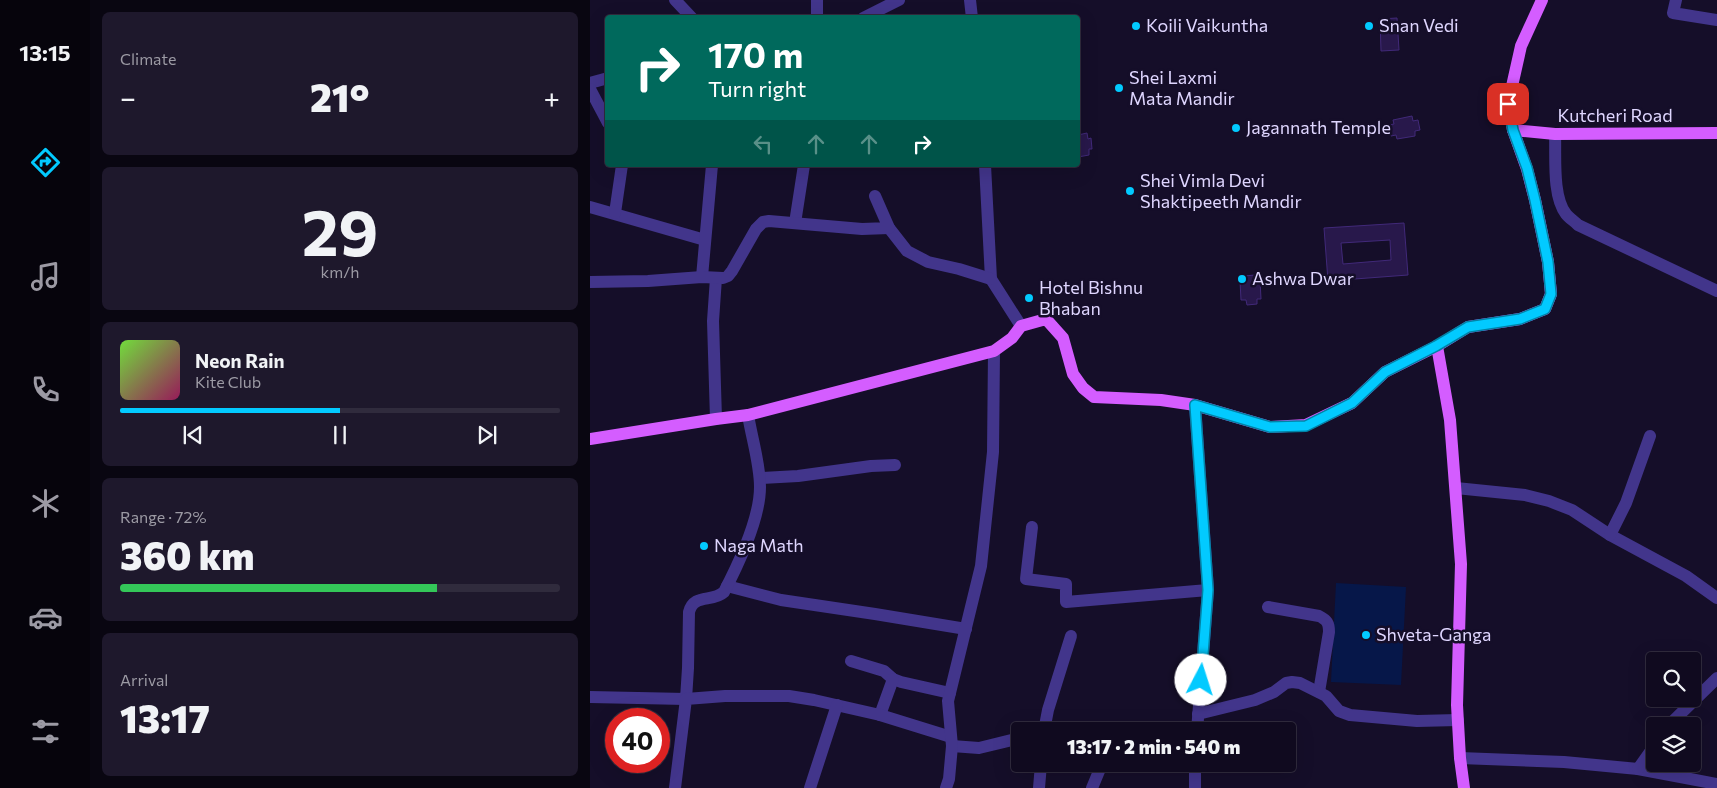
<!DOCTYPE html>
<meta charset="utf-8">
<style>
body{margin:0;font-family:Commissioner,sans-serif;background:#1e182c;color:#f1f3f6;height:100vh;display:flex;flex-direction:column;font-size:19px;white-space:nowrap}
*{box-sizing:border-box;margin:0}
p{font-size:16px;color:#9c9aa4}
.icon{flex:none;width:28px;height:28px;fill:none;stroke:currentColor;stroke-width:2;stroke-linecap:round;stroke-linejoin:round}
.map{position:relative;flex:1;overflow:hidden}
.panel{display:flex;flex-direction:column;gap:12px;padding:12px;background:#090611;width:500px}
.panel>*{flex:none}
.guide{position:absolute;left:15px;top:15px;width:475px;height:152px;border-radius:5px;box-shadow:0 5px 20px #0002,0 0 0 1px #302b3d;background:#00695c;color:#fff;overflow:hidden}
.buttons{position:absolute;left:1056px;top:652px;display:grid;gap:10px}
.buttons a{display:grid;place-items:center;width:55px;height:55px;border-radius:5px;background:#100a1f;box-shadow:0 5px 20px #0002,0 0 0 1px #302b3d;font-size:25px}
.speed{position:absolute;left:15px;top:708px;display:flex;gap:10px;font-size:25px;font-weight:700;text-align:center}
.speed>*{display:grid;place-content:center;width:65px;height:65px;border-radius:50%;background:#100a1f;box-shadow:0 5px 20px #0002,0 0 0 1px #302b3d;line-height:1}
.speed .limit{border:8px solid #d22;background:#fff;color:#111}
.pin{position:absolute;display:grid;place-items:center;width:42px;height:42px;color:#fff;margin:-21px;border-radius:10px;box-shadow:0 2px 8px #0006}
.me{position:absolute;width:55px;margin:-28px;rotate:5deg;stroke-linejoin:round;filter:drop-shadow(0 0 4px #0008)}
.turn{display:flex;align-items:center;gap:18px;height:105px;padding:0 20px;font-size:22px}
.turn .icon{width:65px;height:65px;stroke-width:2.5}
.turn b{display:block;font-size:35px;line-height:42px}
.lanes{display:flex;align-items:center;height:48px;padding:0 20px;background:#0003;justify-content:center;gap:25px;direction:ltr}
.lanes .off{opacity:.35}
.big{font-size:38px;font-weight:800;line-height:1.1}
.panel .widget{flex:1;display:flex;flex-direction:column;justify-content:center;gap:8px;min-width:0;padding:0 18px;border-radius:8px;background:#1e182c}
.panel .dial{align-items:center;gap:0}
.dial b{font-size:65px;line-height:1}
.song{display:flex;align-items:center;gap:15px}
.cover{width:60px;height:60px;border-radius:8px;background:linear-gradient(135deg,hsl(100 70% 55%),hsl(330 70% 35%))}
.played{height:5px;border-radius:2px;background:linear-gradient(90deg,#02caff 50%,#302b3d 50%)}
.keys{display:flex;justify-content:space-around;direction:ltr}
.heat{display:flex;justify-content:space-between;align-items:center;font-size:28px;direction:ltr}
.charge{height:8px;border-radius:4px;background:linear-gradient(90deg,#34c759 72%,#302b3d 0)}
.trip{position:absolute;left:421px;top:722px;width:285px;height:50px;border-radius:5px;background:#100a1f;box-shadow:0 5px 20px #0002,0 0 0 1px #302b3d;font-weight:800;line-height:50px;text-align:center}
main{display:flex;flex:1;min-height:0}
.menu{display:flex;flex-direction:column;width:90px;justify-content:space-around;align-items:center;background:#06040c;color:#9c9aa4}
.menu .icon{width:35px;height:35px}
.menu .current{color:#02caff}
.menu b{font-size:22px;color:#f1f3f6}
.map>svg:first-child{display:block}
</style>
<main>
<nav class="menu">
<b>13:15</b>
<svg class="icon current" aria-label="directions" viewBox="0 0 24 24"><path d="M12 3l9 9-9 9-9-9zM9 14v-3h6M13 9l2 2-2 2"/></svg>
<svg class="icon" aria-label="music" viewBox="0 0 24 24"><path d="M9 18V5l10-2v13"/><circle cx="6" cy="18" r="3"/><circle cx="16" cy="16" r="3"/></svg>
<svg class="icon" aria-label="phone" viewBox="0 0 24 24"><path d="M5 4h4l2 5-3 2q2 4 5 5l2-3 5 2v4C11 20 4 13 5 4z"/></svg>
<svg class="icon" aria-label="climate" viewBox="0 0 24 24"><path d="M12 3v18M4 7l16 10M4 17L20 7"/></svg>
<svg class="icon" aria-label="car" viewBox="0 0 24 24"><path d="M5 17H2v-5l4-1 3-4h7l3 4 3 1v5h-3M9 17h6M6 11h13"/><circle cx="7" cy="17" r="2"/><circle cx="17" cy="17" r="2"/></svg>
<svg class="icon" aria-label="filters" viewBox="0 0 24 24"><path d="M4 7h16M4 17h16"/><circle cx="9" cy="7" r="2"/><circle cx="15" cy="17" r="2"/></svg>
</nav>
<section class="panel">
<div class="widget"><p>Climate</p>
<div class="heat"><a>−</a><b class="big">21°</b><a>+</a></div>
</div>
<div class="widget dial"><b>29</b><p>km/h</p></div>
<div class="widget">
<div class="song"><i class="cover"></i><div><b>Neon Rain</b><p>Kite Club</p></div></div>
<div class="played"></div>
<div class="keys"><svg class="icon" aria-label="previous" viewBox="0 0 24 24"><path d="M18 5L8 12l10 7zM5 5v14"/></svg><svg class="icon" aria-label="pause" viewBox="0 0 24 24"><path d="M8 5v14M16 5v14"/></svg><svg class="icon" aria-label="next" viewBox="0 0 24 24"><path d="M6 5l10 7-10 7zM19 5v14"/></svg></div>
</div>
<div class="widget"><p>Range · 72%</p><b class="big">360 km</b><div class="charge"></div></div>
<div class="widget"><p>Arrival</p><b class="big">13:17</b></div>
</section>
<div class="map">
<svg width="1127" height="788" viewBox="0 0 1127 788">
<rect width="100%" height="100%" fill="#150e29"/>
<path fill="#061749" d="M746,583L816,587L811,685L741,682Z"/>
<g fill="#28184b" stroke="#412979" fill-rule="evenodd">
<path d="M807,18L809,50L791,51L790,19Z"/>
<path d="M822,116L823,121L828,120L830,130L825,131V136L807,139L806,135L801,136L799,125L804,124L803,120Z"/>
<path d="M497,133L498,139L501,138L502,149H499V155L488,157V135Z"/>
<path d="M814,223L818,275L738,281L734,228ZM800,240L801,260L753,264L751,243Z"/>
<path d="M665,275L666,280H670L671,299H667V304L657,305L656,300H651L650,281H655L654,276Z"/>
</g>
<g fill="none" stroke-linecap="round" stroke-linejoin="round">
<g stroke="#42358b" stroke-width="12">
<path d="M85,0L102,18"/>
<path d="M380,0L382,18"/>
<path d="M1086,0L1083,13L1127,20"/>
<path d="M227,18V0"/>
<path d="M273,18L309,0"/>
<path d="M0,83L18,78"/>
<path d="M0,89L18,123"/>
<path d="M965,134C966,156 962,196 976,214C979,218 984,221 988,225L1127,291"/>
<path d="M395,165L401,279L431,326"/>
<path d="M0,207L115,240"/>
<path d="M25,213L32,165"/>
<path d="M205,223L214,165"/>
<path d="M299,228L317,251L338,262L369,269L401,279"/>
<path d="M112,277L122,165"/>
<path d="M126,278L123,321L126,419"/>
<path d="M0,282L58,281L112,277L133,278L138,276L142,271L166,229L173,222L179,221L272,229L299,228L285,196"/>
<path d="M605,405L618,590L607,731"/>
<path d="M170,478L208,476L281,466L305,465"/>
<path d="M866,488L935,495L959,501L982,510L1020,535L1096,576L1127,598"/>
<path d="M442,527L436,579L476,584V602L618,590"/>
<path d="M1020,535L1036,503L1060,436"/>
<path d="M137,586L191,600L285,614L376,629"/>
<path d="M678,607L729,616C737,620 739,623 739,632L729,692"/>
<path d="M261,661L294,671L303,679L311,682L360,693"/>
<path d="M0,697L96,699L98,668L99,612C104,593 122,603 134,592C148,565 170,518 170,487C170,464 162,439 158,415"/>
<path d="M608,714L665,700L684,692L696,683L702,682L710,683L736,696L749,711L760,715L827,721L868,720"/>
<path d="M290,715L303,679"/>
<path d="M1078,726L1127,678"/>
<path d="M454,731L458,710L481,636"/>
<path d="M362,746L389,748L430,738"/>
<path d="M870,758L974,762L1048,769L1127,784"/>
<path d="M1048,769L1065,745"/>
<path d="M85,788L96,699L135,696H199L224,700L290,715L361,737"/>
<path d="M220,788L247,705"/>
<path d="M356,788L359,779L362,746L358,701L391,566L403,452L404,351"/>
<path d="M449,788L451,764"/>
<path d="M502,788L512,764"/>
<path d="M605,788V764"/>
</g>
<g stroke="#d45dff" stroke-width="12">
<path d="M923,130L965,134L1127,133"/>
<path d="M847,346L860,420L871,564L867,705L870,758L874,788"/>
<path d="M0,439L126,419L158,415L404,351L422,338L431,326L456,319L473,338L483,374L493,388L504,397L571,400L605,405L680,427L716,425L762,403L795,372L847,346L878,327L930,319L955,309L961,294L958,262L945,200L937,169L923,130L918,104L931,46L952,0"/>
</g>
</g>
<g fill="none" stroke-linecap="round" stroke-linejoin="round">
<g stroke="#0183a6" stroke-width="12">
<path id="route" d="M611,680L618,590L605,405L680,427L716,426L762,403L795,372L846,346L878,327L930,319L955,309L961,294L958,262L945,200L937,168L923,130L918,104"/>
</g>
<use href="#route" stroke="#02caff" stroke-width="9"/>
</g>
<g fill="#02caff" stroke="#150e29" stroke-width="2">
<circle cx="546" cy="26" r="5"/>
<circle cx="779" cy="26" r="5"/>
<circle cx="529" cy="88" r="5"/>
<circle cx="646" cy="128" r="5"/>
<circle cx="540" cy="191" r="5"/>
<circle cx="652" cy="279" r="5"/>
<circle cx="439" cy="298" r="5"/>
<circle cx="114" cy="546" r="5"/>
<circle cx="776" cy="635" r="5"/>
</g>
<g text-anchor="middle" stroke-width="5" stroke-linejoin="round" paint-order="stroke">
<g font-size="18" fill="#dfd6ff" stroke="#150e29" text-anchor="start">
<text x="556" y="32">Koili Vaikuntha</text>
<text x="789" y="32">Snan Vedi</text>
<text x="539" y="84">Shei Laxmi<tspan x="539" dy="21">Mata Mandir</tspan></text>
<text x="656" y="134">Jagannath Temple</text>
<text x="550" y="187">Shei Vimla Devi<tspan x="550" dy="21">Shaktipeeth Mandir</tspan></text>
<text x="662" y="285">Ashwa Dwar</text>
<text x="449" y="294">Hotel Bishnu<tspan x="449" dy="21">Bhaban</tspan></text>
<text x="124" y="552">Naga Math</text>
<text x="786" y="641">Shveta-Ganga</text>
</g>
<g font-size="18" fill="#dfd6ff" stroke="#150e29">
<text x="1025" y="122">Kutcheri Road</text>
</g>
</g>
</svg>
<div class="buttons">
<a><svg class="icon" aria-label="search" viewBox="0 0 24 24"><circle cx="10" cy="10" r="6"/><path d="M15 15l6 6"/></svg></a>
<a><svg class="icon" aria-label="layers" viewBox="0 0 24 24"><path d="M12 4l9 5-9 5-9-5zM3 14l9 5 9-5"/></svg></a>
</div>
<div class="speed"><div class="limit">40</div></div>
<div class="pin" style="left:918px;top:104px;background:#d93025"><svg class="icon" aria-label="arrive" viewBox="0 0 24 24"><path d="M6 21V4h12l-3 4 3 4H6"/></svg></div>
<svg class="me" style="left:611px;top:680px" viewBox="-20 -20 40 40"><circle r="19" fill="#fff"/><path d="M0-13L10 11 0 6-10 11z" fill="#02caff"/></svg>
<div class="trip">13:17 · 2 min · 540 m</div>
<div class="guide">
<div class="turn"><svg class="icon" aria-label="right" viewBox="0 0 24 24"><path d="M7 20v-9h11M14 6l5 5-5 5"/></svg><div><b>170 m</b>Turn right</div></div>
<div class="lanes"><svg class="icon off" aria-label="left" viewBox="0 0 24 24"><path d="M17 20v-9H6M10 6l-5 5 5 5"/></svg><svg class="icon off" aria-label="ahead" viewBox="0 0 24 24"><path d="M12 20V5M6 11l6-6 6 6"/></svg><svg class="icon off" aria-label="ahead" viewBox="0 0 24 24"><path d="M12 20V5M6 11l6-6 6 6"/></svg><svg class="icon" aria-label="right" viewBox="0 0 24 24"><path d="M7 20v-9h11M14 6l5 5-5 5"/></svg></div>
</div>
</div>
</main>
